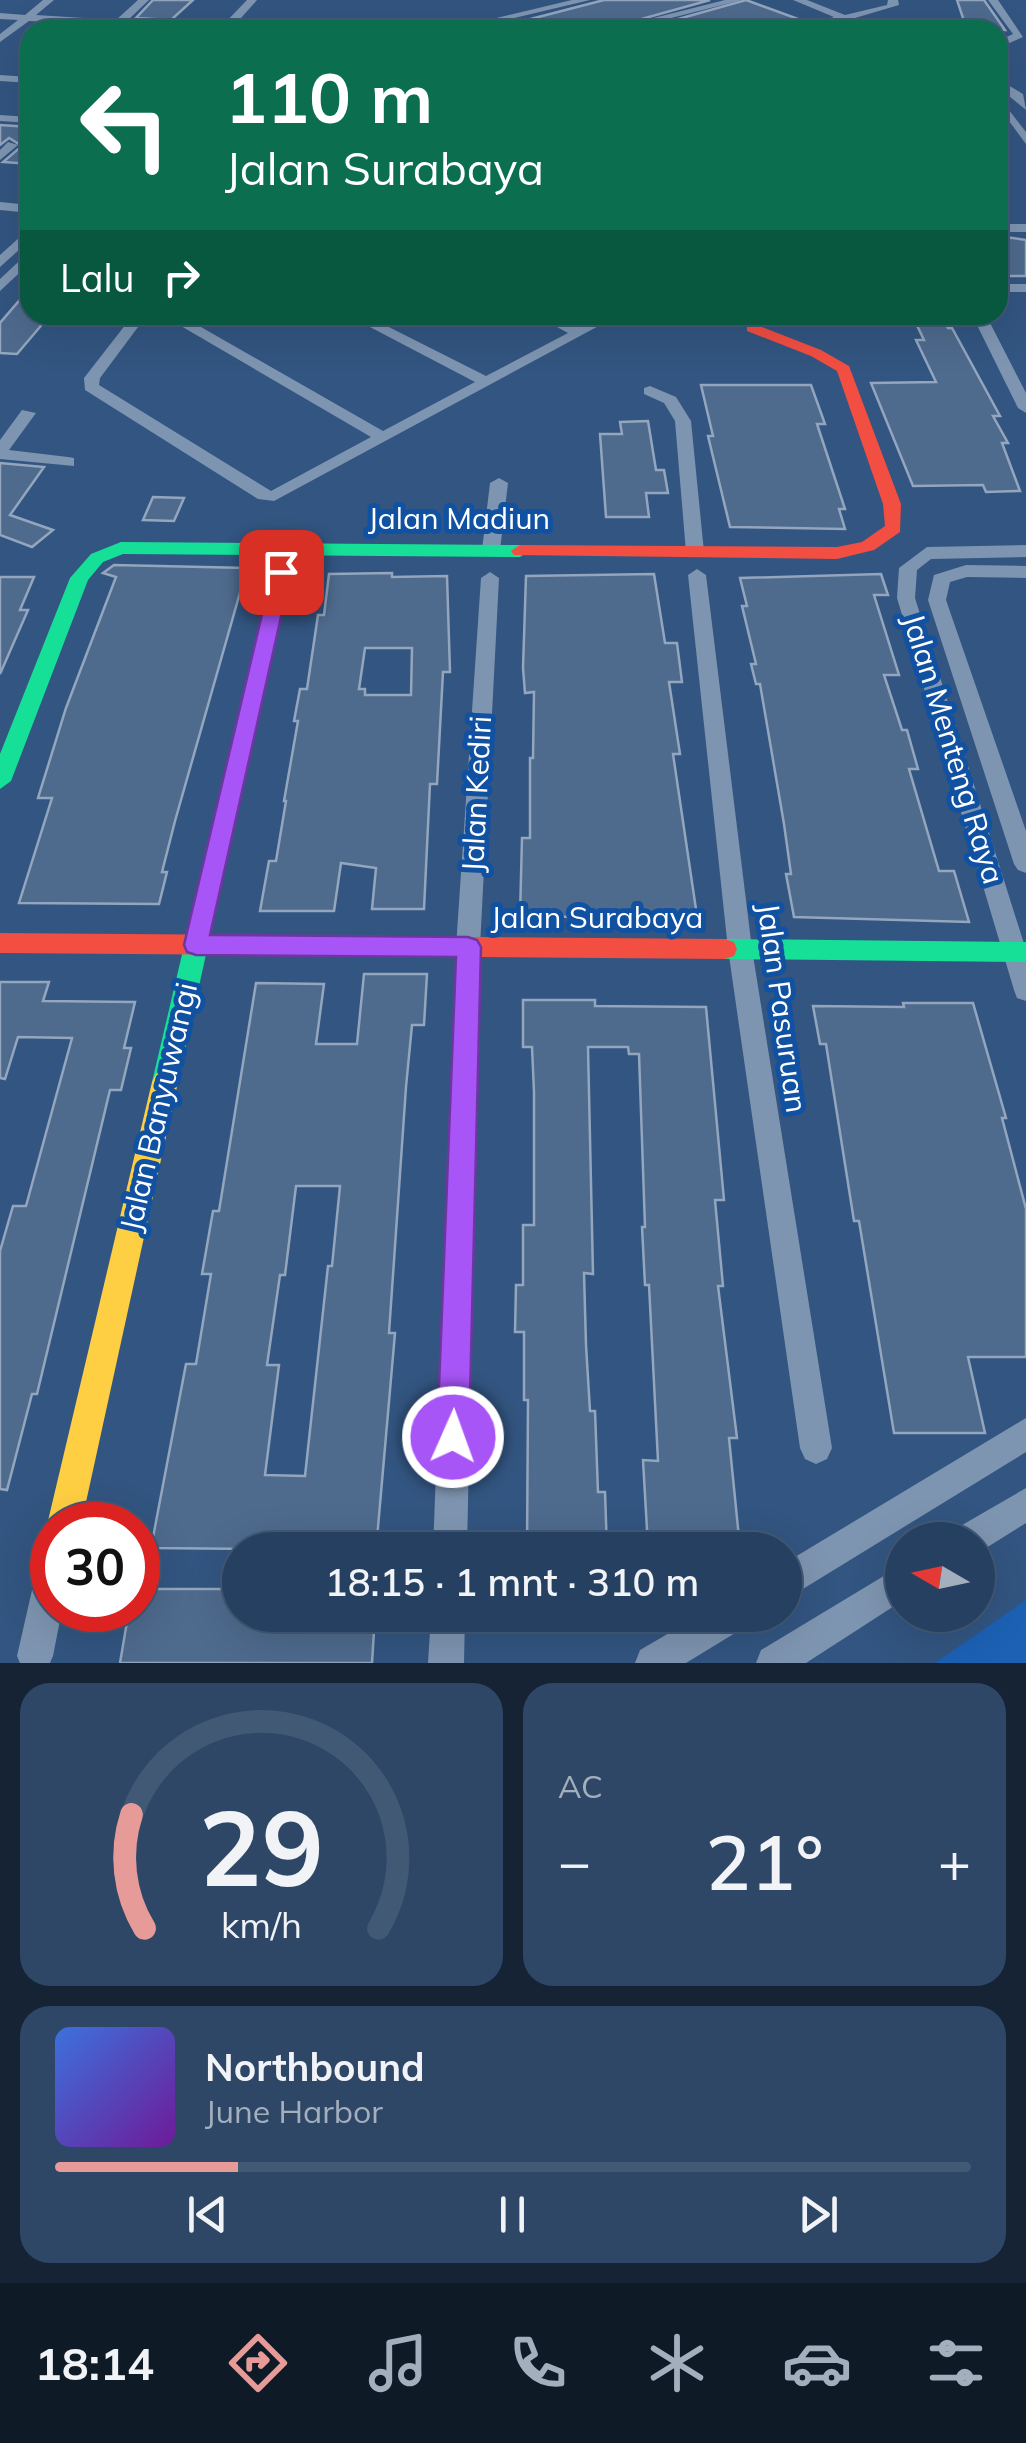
<!DOCTYPE html>
<html lang="id">
<meta charset="utf-8">
<style>
body{margin:0;font-family:Mulish,sans-serif;background:#2e4767;color:#f1f3f6;height:100vh;display:flex;flex-direction:column;font-size:38px;white-space:nowrap}
*{box-sizing:border-box;margin:0}
p{font-size:32px;color:#a4afbd}
.icon{flex:none;width:55px;height:55px;fill:none;stroke:currentColor;stroke-width:2;stroke-linecap:round;stroke-linejoin:round}
.map{position:relative;height:1663px;overflow:hidden}
.panel{display:flex;flex-direction:column;gap:20px;padding:20px;background:#152335;flex:1}
.panel>*{flex:none}
.top-card{position:absolute;left:20px;top:20px;width:988px;height:305px;border-radius:30px;box-shadow:0 10px 40px #0002,0 0 0 2px #425976;background:#0b6e4f;color:#fff;overflow:hidden}
.needle{width:65px;rotate:279deg}
.buttons{position:absolute;left:885px;top:1522px;display:grid;gap:20px}
.buttons a{display:grid;place-items:center;width:110px;height:110px;border-radius:50%;background:#264061;box-shadow:0 10px 40px #0002,0 0 0 2px #425976;font-size:50px}
.speed{position:absolute;left:30px;top:1502px;display:flex;gap:20px;font-size:50px;font-weight:700;text-align:center}
.speed>*{display:grid;place-content:center;width:130px;height:130px;border-radius:50%;background:#264061;box-shadow:0 10px 40px #0002,0 0 0 2px #425976;line-height:1}
.speed .limit{border:15px solid #d22;background:#fff;color:#111}
.pin{position:absolute;display:grid;place-items:center;width:85px;height:85px;color:#fff;margin:-42px;border-radius:20px;box-shadow:0 5px 15px #0006}
.me{position:absolute;width:110px;margin:-55px;rotate:2deg;stroke-linejoin:round;filter:drop-shadow(0 0 8px #0008)}
.turn{display:flex;align-items:center;gap:35px;height:210px;padding:0 40px;font-size:45px}
.turn .icon{width:130px;height:130px;stroke-width:2.5}
.turn b{display:block;font-size:70px;line-height:85px}
.then{display:flex;align-items:center;height:95px;padding:0 40px;background:#0003;gap:20px;font-size:38px}
.big{font-size:75px;font-weight:600;line-height:1.1}
.panel .tile{flex:1;display:flex;flex-direction:column;justify-content:center;gap:15px;min-width:0;padding:0 35px;border-radius:30px;background:#2e4767}
.panel .dial{align-items:center;gap:0}
.dial svg{height:260px;overflow:visible;fill:none;stroke:#425976;stroke-width:7;stroke-linecap:round;text-anchor:middle}
.dial text{fill:#f1f3f6;stroke:none}
.song{display:flex;align-items:center;gap:30px}
.cover{width:120px;height:120px;border-radius:15px;background:linear-gradient(135deg,hsl(220 70% 55%),hsl(280 70% 35%))}
.played{height:10px;border-radius:5px;background:linear-gradient(90deg,#e69b98 20%,#425976 20%)}
.keys{display:flex;justify-content:space-around;direction:ltr}
.heat{display:flex;justify-content:space-between;align-items:center;font-size:55px;direction:ltr}
.panel .tiles{flex:1;display:grid;gap:20px;grid-template-columns:1fr 1fr}
.tile:last-child{grid-column:span 2}
.trip{position:absolute;left:222px;top:1532px;width:580px;height:100px;border-radius:50px;background:#264061;box-shadow:0 10px 40px #0002,0 0 0 2px #425976;font-weight:600;line-height:100px;text-align:center}
.dock{display:flex;height:160px;justify-content:space-around;align-items:center;background:#0f1a27;color:#a4afbd}
.dock .icon{width:70px;height:70px}
.dock .active{color:#e69b98}
.dock b{font-size:45px;color:#f1f3f6}
.map>svg:first-child{display:block}
</style>
<div class="map">
<svg width="1026" height="1663" viewBox="0 0 1026 1663">
<rect width="100%" height="100%" fill="#325581"/>
<path fill="#1c61b4" d="M1026,1600V1663H935Z"/>
<g fill="#4e6a8d" stroke="#93a6be" stroke-width="2.5" fill-rule="evenodd">
<path d="M153,0H193L171,20L136,18Z"/>
<path d="M604,0H710L602,30H524L523,21Z"/>
<path d="M746,0L801,20L760,30H639Z"/>
<path d="M957,0H984L1005,30H967Z"/>
<path d="M0,125L30,127V164L3,162L22,146L9,138L0,145Z"/>
<path d="M998,236L1026,240V276H998Z"/>
<path d="M30,288V315H50L17,354L0,353V323Z"/>
<path d="M912,315H941L948,328H952L1000,416H993L1008,443H1002L1020,491L986,492L983,485L913,486L871,383L936,382L916,340H924Z"/>
<path d="M701,385H811L825,424H817L845,509H839L845,529L730,527L708,436H713Z"/>
<path d="M648,421L656,470H664L668,493H646L649,517H606L600,434H622L620,422Z"/>
<path d="M0,463L44,467L10,515L53,530L32,547L0,535Z"/>
<path d="M153,497L184,498L174,521L143,520Z"/>
<path d="M114,565L247,568L175,821L162,872H167L159,904L19,903L52,798H38L66,708L116,577L103,573Z"/>
<path d="M392,573V577L447,576L450,672H443L437,784H430L424,909H372L376,868L341,863L334,911H260L269,861H276L286,801H284L298,721H294L300,689H307L318,615H324L329,574ZM365,648H412L411,695H365V689H359Z"/>
<path d="M654,574L665,643H677L682,682H669L680,754H673L697,916L520,917L522,838H530V758H533L534,692L525,693L523,668L526,576Z"/>
<path d="M881,574L888,595H874L899,675H884L902,730H907L918,769H909L939,871H954L969,922L794,917L786,874H791L784,824L760,684H756L751,664H756L742,606H747L740,578Z"/>
<path d="M0,577H34L20,610H28L0,674Z"/>
<path d="M364,974H427L424,1025H412L406,1087L389,1333H395L376,1550L151,1548L186,1364H196L211,1274H202L213,1211H219L256,983L324,984L316,1044H357ZM296,1186H340L332,1266H328L305,1476L265,1475L279,1365H267L280,1275H285Z"/>
<path d="M0,982H49L43,1001L135,1002L124,1048H131L121,1090H110L37,1394H32L7,1490L0,1489V1251L13,1206H26L72,1038L18,1037L5,1079L0,1078Z"/>
<path d="M523,1000H595V1006L706,1007L724,1200H715L723,1286H718L737,1438H729L740,1548L648,1547L643,1460L658,1461L649,1285H645L642,1227H645L639,1054H629L628,1047H588L593,1274L584,1273L586,1345L590,1411H595L598,1492H605L607,1550H527L528,1400H524V1332H515L516,1285H523V1225H534V1092L532,1047H523Z"/>
<path d="M903,1003H973L1006,1118H1002L1026,1209V1357H968L985,1433H894L859,1221H854L826,1044H820L813,1006L904,1007Z"/>
<path d="M138,1589H240V1615H375L372,1663H120L129,1610H138Z"/>
</g>
<g fill="none" stroke-linecap="round" stroke-linejoin="round">
<g fill="#7e95b1" fill-rule="evenodd">
<path d="M43,0H54L36,15L116,20L138,0H149L127,21L222,26L247,0H257L233,27L243,30L121,26L109,30L110,25L29,21L0,42V34L18,20L0,19V13L25,15Z"/>
<path d="M572,0H590L464,30H446Z"/>
<path d="M725,0H742L624,30H606Z"/>
<path d="M793,0H807L845,15L887,5L888,0H898L899,5L855,18L881,30C867,30 853,21 840,22C822,23 807,30 789,30L834,17Z"/>
<path d="M988,0H998L1023,37L998,48V41L1013,34Z"/>
<path d="M0,75L30,77V83L0,81Z"/>
<path d="M998,79L1023,94L1026,110L998,87Z"/>
<path d="M998,96L1026,132V144L998,106Z"/>
<path d="M0,115L30,117V123L0,121Z"/>
<path d="M8,142L18,145L0,160V150Z"/>
<path d="M0,202L30,205V213L0,210Z"/>
<rect x="998" y="224" width="28" height="8"/>
<path d="M30,228V240L0,267V255Z"/>
<path d="M30,251V263L0,291V279Z"/>
<rect x="998" y="284" width="28" height="8"/>
<path d="M133,315H147L100,378L99,385L271,491L371,437L162,315H180L383,431L475,382L347,315H365L486,376L568,333L535,315H554L579,327L601,315H619L274,501L258,499L85,390L84,378Z"/>
<path d="M972,315H986L1026,393V413L1018,408Z"/>
<path d="M650,386L676,397L691,421L704,552L701,556H689L686,552L675,421L664,403L644,394V388Z"/>
<path d="M22,410L36,413L9,450L68,457L74,458V466L0,459V440Z"/>
<path d="M499,478L508,483L500,550L491,556L482,550L490,483Z"/>
<path d="M1026,545V557L931,559L917,570L915,598L1026,950V1001L1017,998L1014,990L897,598L899,568L927,547Z"/>
<path d="M966,565L1026,566V578L967,577L950,582L946,600L1026,831V873L1018,870L1014,864L928,600L934,575Z"/>
<path d="M697,569L706,575L752,949L832,1448L827,1459L816,1464L805,1459L800,1448L728,949L688,575Z"/>
<path d="M490,572L499,578L480,947L467,1550H433L456,947L481,578Z"/>
<path d="M1026,1418V1452L785,1600V1563Z"/>
<path d="M1026,1488V1523L978,1553V1540H952L957,1528Z"/>
<path d="M52,1560V1610H62L53,1656L50,1663H20L17,1656L35,1577L40,1565Z"/>
<path d="M902,1565V1601L806,1663H756L761,1650Z"/>
<path d="M431,1615H465L464,1663H428Z"/>
<path d="M700,1615H750L745,1627L686,1663H635L640,1650Z"/>
</g>
<g fill="#16e098" fill-rule="evenodd">
<path d="M121,542L520,545L529,551L520,557L123,554L103,562L88,580L11,781L0,789V754L70,578L91,554Z"/>
<path d="M281,566L290,572L178,1082L174,1090L165,1094L156,1090L152,1082L272,572Z"/>
<path d="M725,939L1026,942V962L725,959L716,956L713,949L716,942Z"/>
</g>
<path fill="#ffcf43" fill-rule="evenodd" d="M165,1070L174,1074L178,1082L81,1525H52V1537L47,1525L152,1082L156,1074Z"/>
<g fill="#f24e42" fill-rule="evenodd">
<path d="M747,325H757L821,350L849,366L901,504L900,532L874,550L837,559L514,555L511,551L520,545L837,547L862,542L885,526L883,504L837,371L811,356L747,331Z"/>
<path d="M0,933L725,939L734,942L737,949L734,956L725,959L0,953Z"/>
</g>
</g>
<path fill="#a855f7" stroke="#6d37a1" stroke-width="2.5" d="M281,566L291,572L210,935L468,937L477,940L481,947L469,1437L464,1448L453,1453L442,1448L437,1437L456,957L196,955L187,952L184,945L272,572Z"/>
<g text-anchor="middle" stroke-width="10" stroke-linejoin="round" paint-order="stroke">
<g font-size="30" fill="#fff" stroke="#1151a2">
<text x="459" y="529">Jalan Madiun</text>
<text transform="translate(953 749) rotate(73)" y="10">Jalan Menteng Raya</text>
<text transform="translate(477 794) rotate(-87)" y="10">Jalan Kediri</text>
<text x="597" y="928">Jalan Surabaya</text>
<text transform="translate(782 1008) rotate(82)" y="10">Jalan Pasuruan</text>
<text transform="translate(159 1107) rotate(-77)" y="10">Jalan Banyuwangi</text>
</g>
</g>
</svg>
<div class="buttons">
<a><svg class="needle" viewBox="-14 -14 28 28"><path d="M0-13l5 13h-10z" fill="#e53935"/><path d="M0 13l5-13h-10z" fill="#a4afbd"/></svg></a>
</div>
<div class="speed"><div class="limit">30</div></div>
<div class="pin" style="left:281px;top:572px;background:#d93025"><svg class="icon" aria-label="arrive" viewBox="0 0 24 24"><path d="M6 21V4h12l-3 4 3 4H6"/></svg></div>
<svg class="me" style="left:453px;top:1437px" viewBox="-20 -20 40 40"><circle r="17" fill="#a855f7" stroke="#fff" stroke-width="3"/><path d="M0-11L8 9 0 5-8 9z" fill="#fff"/></svg>
<div class="trip">18:15 · 1 mnt · 310 m</div>
<div class="top-card">
<div class="turn"><svg class="icon" aria-label="left" viewBox="0 0 24 24"><path d="M17 20v-9H6M10 6l-5 5 5 5"/></svg><div><b>110 m</b>Jalan Surabaya</div></div>
<div class="then">Lalu<svg class="icon" aria-label="right" viewBox="0 0 24 24"><path d="M7 20v-9h11M14 6l5 5-5 5"/></svg></div>
</div>
</div>
<section class="panel">
<div class="tiles">
<div class="tile dial"><svg viewBox="0 0 100 80">
<path d="M14 69A42 42 0 1 1 86 69"/>
<path d="M14 69A42 42 0 0 1 10 34" stroke="#e69b98"/>
<text x="50" y="56" font-size="32" font-weight="700">29</text>
<text x="50" y="72" font-size="11">km/h</text>
</svg></div>
<div class="tile"><p>AC</p>
<div class="heat"><a>−</a><b class="big">21°</b><a>+</a></div>
</div>
<div class="tile">
<div class="song"><i class="cover"></i><div><b>Northbound</b><p>June Harbor</p></div></div>
<div class="played"></div>
<div class="keys"><svg class="icon" aria-label="previous" viewBox="0 0 24 24"><path d="M18 5L8 12l10 7zM5 5v14"/></svg><svg class="icon" aria-label="pause" viewBox="0 0 24 24"><path d="M8 5v14M16 5v14"/></svg><svg class="icon" aria-label="next" viewBox="0 0 24 24"><path d="M6 5l10 7-10 7zM19 5v14"/></svg></div>
</div>
</div>
</section>
<nav class="dock">
<b>18:14</b>
<svg class="icon active" aria-label="directions" viewBox="0 0 24 24"><path d="M12 3l9 9-9 9-9-9zM9 14v-3h6M13 9l2 2-2 2"/></svg>
<svg class="icon" aria-label="music" viewBox="0 0 24 24"><path d="M9 18V5l10-2v13"/><circle cx="6" cy="18" r="3"/><circle cx="16" cy="16" r="3"/></svg>
<svg class="icon" aria-label="phone" viewBox="0 0 24 24"><path d="M5 4h4l2 5-3 2q2 4 5 5l2-3 5 2v4C11 20 4 13 5 4z"/></svg>
<svg class="icon" aria-label="climate" viewBox="0 0 24 24"><path d="M12 3v18M4 7l16 10M4 17L20 7"/></svg>
<svg class="icon" aria-label="car" viewBox="0 0 24 24"><path d="M5 17H2v-5l4-1 3-4h7l3 4 3 1v5h-3M9 17h6M6 11h13"/><circle cx="7" cy="17" r="2"/><circle cx="17" cy="17" r="2"/></svg>
<svg class="icon" aria-label="filters" viewBox="0 0 24 24"><path d="M4 7h16M4 17h16"/><circle cx="9" cy="7" r="2"/><circle cx="15" cy="17" r="2"/></svg>
</nav>
